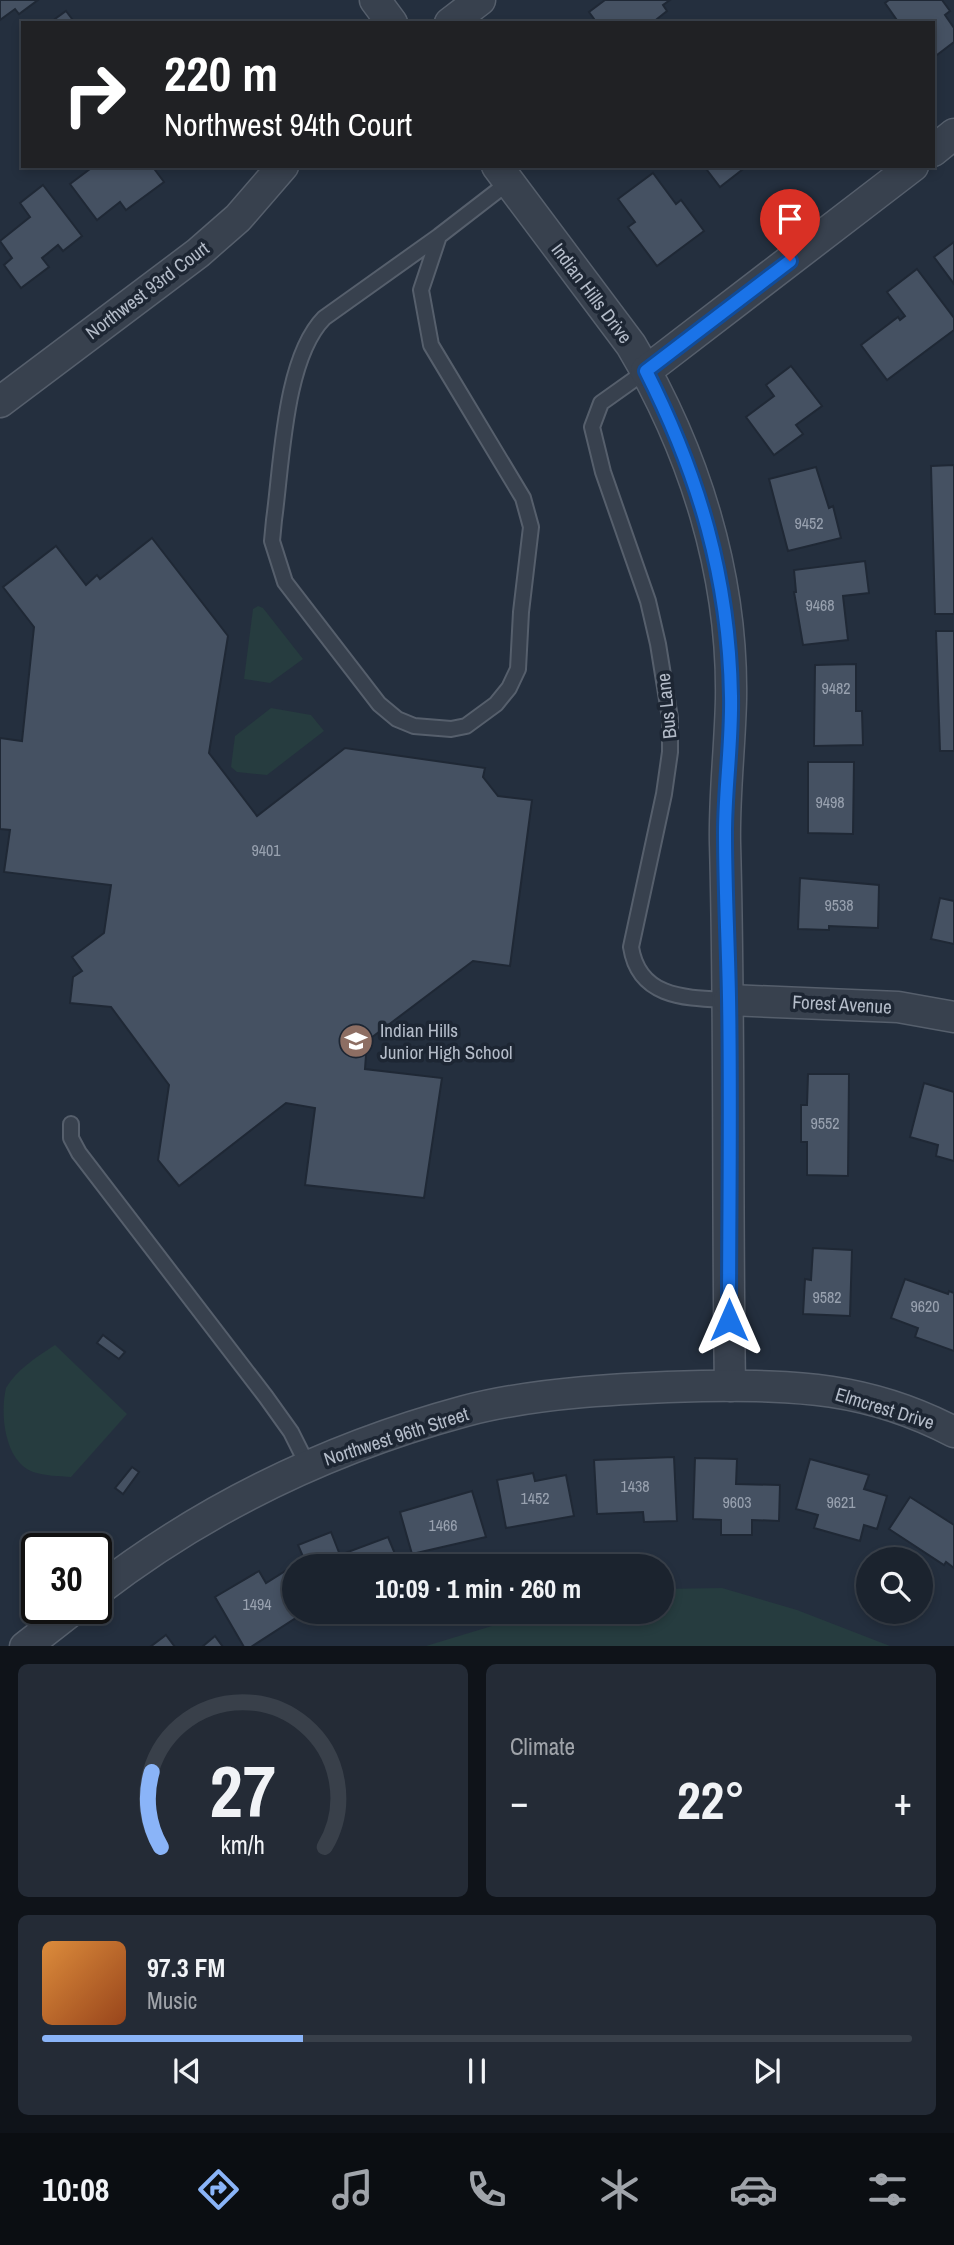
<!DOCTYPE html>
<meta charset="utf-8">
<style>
body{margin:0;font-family:"Archivo Narrow",sans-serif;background:#242b36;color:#f1f3f6;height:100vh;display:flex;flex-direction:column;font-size:26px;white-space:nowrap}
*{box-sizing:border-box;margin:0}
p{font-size:23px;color:#a0a4aa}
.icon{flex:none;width:38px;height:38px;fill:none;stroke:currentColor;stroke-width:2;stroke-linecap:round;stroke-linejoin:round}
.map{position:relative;height:1646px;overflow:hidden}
.details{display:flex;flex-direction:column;gap:18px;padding:18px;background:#0f1319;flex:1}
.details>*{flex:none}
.banner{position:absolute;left:21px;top:21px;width:914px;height:147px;border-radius:0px;box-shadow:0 4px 10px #0003,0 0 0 2px #39404a;background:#202124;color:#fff;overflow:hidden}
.buttons{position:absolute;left:856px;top:1547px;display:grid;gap:14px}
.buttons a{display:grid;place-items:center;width:77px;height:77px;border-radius:50%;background:#1b232e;box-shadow:0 4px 10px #0003,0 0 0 2px #39404a;font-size:35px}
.speed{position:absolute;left:21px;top:1533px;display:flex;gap:14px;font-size:35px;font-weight:700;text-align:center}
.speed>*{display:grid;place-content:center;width:91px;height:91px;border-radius:50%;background:#1b232e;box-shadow:0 4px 10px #0003,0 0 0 2px #39404a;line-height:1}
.speed .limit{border:4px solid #111;border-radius:10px;background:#fff;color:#111}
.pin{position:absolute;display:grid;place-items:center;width:60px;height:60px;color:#fff;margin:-72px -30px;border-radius:50% 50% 50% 0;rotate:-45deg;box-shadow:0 0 7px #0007}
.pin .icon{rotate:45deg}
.me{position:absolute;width:77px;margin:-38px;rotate:0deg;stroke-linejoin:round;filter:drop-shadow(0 0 5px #0008)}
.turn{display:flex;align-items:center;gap:24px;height:147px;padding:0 28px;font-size:32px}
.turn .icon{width:91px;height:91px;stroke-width:2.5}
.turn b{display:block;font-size:49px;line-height:60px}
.big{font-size:52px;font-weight:700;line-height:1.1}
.details .card{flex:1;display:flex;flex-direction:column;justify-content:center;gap:10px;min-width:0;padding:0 24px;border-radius:10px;background:#242b36}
.details .dial{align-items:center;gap:0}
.dial svg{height:182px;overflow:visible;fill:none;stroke:#39404a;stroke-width:7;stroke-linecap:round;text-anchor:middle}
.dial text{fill:#f1f3f6;stroke:none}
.song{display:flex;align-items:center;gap:21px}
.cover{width:84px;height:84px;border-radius:10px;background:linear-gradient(135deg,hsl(30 70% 55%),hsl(20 70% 35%))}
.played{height:7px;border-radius:4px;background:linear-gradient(90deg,#8ab4f8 30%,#39404a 30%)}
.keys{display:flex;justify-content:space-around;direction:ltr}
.heat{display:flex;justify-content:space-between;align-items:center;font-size:38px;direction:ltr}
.details .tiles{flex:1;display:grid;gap:18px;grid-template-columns:1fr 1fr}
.card:last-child{grid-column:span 2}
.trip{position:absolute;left:282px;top:1554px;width:392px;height:70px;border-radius:35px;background:#1b232e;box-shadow:0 4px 10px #0003,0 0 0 2px #39404a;font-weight:700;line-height:70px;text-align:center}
.dock{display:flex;height:112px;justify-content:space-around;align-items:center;background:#0b0e12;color:#a0a4aa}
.dock .icon{width:49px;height:49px}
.dock .active{color:#8ab4f8}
.dock b{font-size:32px;color:#f1f3f6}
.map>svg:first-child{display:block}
</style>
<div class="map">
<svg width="954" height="1647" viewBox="0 0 954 1647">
<rect width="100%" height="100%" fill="#242f3e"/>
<g fill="#263c3f">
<path d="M258,606L263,608L303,659L270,683L244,679L253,609Z"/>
<path d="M271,708L311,715L324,731L267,775L237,772L231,767L235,736Z"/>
<path d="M55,1345L127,1414L71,1477C59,1476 45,1476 33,1472C4,1461 0,1413 6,1388C17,1369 37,1357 55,1345Z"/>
<path d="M722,1588L797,1610L890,1646H426L538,1612H662V1589Z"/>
</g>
<g fill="#455162" stroke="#1f2835" stroke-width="2">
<path d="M0,0H38L19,14L15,9L0,20Z"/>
<path d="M605,0H670L663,5L667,11L652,23H597L589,12Z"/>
<path d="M889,0H942L950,11L945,15L954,28V42L933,58V23H899L885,3Z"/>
<path d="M66,11L75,23H58L55,19Z"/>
<path d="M94,166H152L164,182L126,210L120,202L97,220L70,184Z"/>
<path d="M704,166H747L720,187Z"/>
<path d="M653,173L676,204L681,200L704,231L657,266L628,227L635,222L618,199Z"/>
<path d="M43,185L82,236L63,251L58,245L42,258L49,267L21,288L4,265L12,258L0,241L30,217L20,203Z"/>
<path d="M954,242V284L934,257Z"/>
<path d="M917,269L954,318V330L887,380L861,345L898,317L900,320L905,316L887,292Z"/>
<path d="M791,366L822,406L796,425L803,434L774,455L746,417L774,396L766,385Z"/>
<path d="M954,465V614H935L931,466Z"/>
<path d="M816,467L829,508L833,506L841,538L788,551L769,479Z"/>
<path d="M152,538L228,636L209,753L257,816L345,748L485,768L483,777L498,796L532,800L510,966L473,961L367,1041L365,1069L442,1078L424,1198L305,1185L315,1108L286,1103L179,1186L158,1160L169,1085L111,1007L70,1003L73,977L82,971L72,957L104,933L111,885L4,872L10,830L0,829V738L22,741L34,627L3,587L56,546L86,585L97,575L100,579Z"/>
<path d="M865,561L869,593L843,596L848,640L803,645L794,592H796L794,570Z"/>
<path d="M936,631H954V751H940Z"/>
<path d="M856,664V711H862L863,745L814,746L815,665Z"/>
<path d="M808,762H854L853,834L808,833Z"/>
<path d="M800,878L879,885L878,928L829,926V930L798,929Z"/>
<path d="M940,898L954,901V944L931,939Z"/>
<path d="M808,1074H849L848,1176L807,1175V1142H801V1105H807Z"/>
<path d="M924,1083L954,1092V1161L936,1156L938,1145L910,1137Z"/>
<path d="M813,1248L852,1250L850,1316L803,1314L805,1279L811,1280Z"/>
<path d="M905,1279L948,1294L949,1291L954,1293V1351L915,1337L918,1328L891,1318Z"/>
<path d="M103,1335L125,1352L119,1359L97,1343Z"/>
<path d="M674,1457L677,1521L644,1522L643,1512L597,1514L594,1460Z"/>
<path d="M695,1458L737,1459L736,1484L780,1485L779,1521L752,1520V1535H721V1520L693,1519Z"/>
<path d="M810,1459L869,1475L864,1489L887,1496L877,1529L864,1525L860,1541L814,1528L818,1515L796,1509Z"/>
<path d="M132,1467L139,1472L123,1494L115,1488Z"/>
<path d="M533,1473L535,1481L566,1475L574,1516L506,1528L497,1480Z"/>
<path d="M472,1491L486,1537L412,1554L400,1512Z"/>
<path d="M910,1497L954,1525V1568L946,1562L944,1565L889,1529Z"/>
<path d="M331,1532L340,1555L388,1537L400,1566H307L298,1545Z"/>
<path d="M287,1570L294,1582V1612H305L251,1647H244L215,1597L259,1571L266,1583Z"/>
<path d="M166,1635L175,1647H150Z"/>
<path d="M215,1636L223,1647H202Z"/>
</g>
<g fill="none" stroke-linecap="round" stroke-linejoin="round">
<g stroke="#565f6c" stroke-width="18">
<g id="lane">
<path d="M439,236L421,290L431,345L523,498L531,527L521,612L518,669L509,688L496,704L466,726L451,729L414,726L397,719L379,704L285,582L272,541L274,520C282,463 284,359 324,318L439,236L509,182"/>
<path d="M646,371L601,403L592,427L603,472L648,601L658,644L670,718V752L664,794L631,947C639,999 687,998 729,1000"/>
<path d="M71,1124V1138L79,1153L266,1397L291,1432L308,1466"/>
</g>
</g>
<g stroke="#565f6c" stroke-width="33">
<g id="street">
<path d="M375,0L392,23"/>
<path d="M450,23L480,0"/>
<path d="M933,151L954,134"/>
<path d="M497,166L631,345C694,451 733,574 731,699C730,747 724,795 725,843C730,1024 727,1205 730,1386"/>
<path d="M646,371L913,166"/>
<path d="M0,402L198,253L238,218L283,166"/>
<path d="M729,1000L898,1007L954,1017"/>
<path d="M96,1592C206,1507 332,1447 465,1411C537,1392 627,1388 702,1386C796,1385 868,1387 954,1432"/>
<path d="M25,1647L75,1608"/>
</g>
</g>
<use href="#lane" stroke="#38414e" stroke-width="14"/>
<use href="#street" stroke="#38414e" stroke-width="30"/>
</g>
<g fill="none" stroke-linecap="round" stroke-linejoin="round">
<g stroke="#114b97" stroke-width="18">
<path id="route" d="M729,1320C729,1213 731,1105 729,997C728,943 725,888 725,833C725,788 732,742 731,696C729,578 699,476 646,371L790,261"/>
</g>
<use href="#route" stroke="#1a73e8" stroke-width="12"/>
</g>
<defs>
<g id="school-disc" transform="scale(1.75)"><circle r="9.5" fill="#8d6e63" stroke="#1d2633"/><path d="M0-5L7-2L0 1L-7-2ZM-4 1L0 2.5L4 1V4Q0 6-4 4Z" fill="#fff"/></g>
</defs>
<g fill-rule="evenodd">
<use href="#school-disc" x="356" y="1041"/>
</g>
<g text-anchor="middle" stroke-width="7" stroke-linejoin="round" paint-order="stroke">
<g font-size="16" fill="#98a1af">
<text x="809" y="529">9452</text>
<text x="820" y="611">9468</text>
<text x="836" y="694">9482</text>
<text x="830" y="808">9498</text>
<text x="266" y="856">9401</text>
<text x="839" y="911">9538</text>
<text x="825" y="1129">9552</text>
<text x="827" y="1303">9582</text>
<text x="925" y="1312">9620</text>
<text x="635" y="1492">1438</text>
<text x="535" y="1504">1452</text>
<text x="737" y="1508">9603</text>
<text x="841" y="1508">9621</text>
<text x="443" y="1531">1466</text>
<text x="257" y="1610">1494</text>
</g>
<g font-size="19" fill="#b4bcc9" stroke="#1d2633">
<text transform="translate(147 290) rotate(-37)" y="7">Northwest 93rd Court</text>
<text transform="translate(592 293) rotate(53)" y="7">Indian Hills Drive</text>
<text transform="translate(666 706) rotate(-96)" y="7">Bus Lane</text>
<text transform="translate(842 1004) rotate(3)" y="7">Forest Avenue</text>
<text transform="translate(885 1408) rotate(17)" y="7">Elmcrest Drive</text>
<text transform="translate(396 1436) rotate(-18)" y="7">Northwest 96th Street</text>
</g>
<g font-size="19" fill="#b4bcc9" stroke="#1d2633" text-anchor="start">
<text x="380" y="1037">Indian Hills<tspan x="380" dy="22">Junior High School</tspan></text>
</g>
</g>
</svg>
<div class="buttons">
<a><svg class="icon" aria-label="search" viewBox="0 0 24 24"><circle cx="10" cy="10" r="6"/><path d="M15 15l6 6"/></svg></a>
</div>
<div class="speed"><div class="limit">30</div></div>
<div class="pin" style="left:790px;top:261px;background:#d93025"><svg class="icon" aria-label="arrive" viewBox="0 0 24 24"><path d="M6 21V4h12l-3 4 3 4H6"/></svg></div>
<svg class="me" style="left:729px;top:1320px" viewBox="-20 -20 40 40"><path d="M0-17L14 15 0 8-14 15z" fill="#1a73e8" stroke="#fff" stroke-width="4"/></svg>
<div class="trip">10:09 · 1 min · 260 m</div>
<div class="banner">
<div class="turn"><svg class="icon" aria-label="right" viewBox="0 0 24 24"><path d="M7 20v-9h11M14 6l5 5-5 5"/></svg><div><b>220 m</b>Northwest 94th Court</div></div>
</div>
</div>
<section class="details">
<div class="tiles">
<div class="card dial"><svg viewBox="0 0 100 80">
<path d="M14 69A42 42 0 1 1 86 69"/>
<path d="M14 69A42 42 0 0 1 10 36" stroke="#8ab4f8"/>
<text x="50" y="56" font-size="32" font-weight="700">27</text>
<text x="50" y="72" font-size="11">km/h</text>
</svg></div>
<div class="card"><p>Climate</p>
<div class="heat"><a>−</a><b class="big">22°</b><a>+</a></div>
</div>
<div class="card">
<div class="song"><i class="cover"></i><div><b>97.3 FM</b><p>Music</p></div></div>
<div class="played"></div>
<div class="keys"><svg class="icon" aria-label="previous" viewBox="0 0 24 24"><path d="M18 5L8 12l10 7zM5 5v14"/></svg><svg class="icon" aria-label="pause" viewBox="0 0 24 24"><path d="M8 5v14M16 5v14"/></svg><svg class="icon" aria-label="next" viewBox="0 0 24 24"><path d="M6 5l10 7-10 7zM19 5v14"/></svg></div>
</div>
</div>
</section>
<nav class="dock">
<b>10:08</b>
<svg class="icon active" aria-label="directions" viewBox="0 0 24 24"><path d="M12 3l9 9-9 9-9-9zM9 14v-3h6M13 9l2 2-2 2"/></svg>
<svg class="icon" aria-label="music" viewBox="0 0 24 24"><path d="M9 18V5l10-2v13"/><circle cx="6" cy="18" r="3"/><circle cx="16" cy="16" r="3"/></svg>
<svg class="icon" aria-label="phone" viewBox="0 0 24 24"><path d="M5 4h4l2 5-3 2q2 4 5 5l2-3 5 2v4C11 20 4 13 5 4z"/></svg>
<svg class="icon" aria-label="climate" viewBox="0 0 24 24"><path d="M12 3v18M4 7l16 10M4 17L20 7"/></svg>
<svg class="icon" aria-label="car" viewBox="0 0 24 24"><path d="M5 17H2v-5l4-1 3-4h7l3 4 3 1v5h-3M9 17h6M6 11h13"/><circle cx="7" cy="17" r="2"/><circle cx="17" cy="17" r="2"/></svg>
<svg class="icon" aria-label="filters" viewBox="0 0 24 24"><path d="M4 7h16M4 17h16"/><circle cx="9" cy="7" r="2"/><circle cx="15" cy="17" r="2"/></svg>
</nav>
